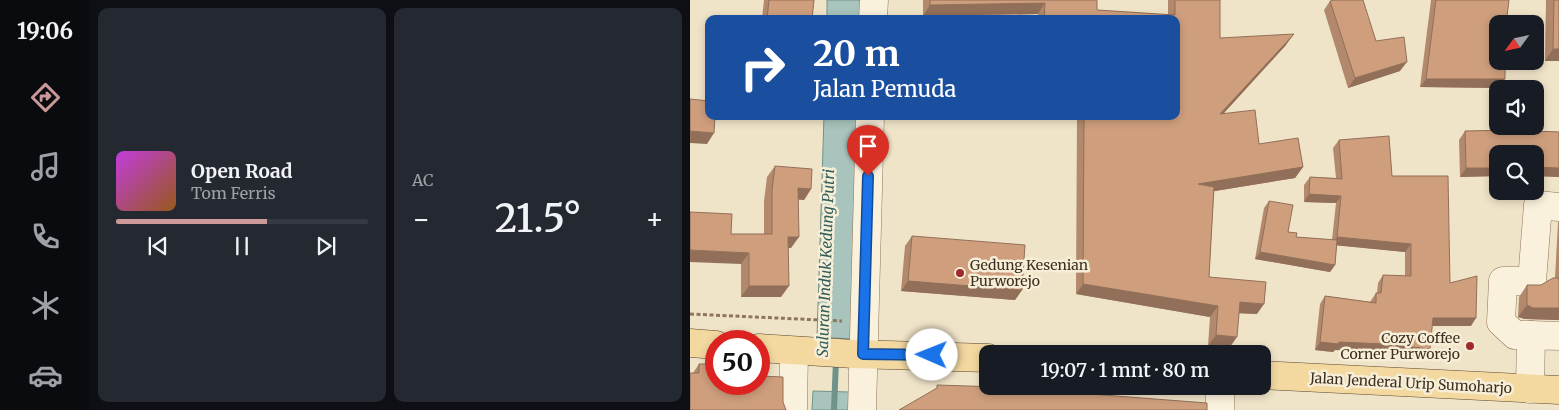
<!DOCTYPE html>
<html lang="id">
<meta charset="utf-8">
<style>
body{margin:0;font-family:Merriweather,serif;background:#242831;color:#f1f3f6;height:100vh;display:flex;flex-direction:column;font-size:19px;white-space:nowrap}
*{box-sizing:border-box;margin:0}
p{font-size:16px;color:#9ea1a6}
.icon{flex:none;width:28px;height:28px;fill:none;stroke:currentColor;stroke-width:2;stroke-linecap:round;stroke-linejoin:round}
.map{position:relative;flex:1;overflow:hidden}
.panel{display:flex;flex-direction:column;gap:8px;padding:8px;background:#0d0f14;width:600px}
.panel>*{flex:none}
.guide{position:absolute;left:15px;top:15px;width:475px;height:105px;border-radius:10px;box-shadow:0 2px 8px #0003;background:#1a4fa0;color:#fff;overflow:hidden}
.needle{width:32px;rotate:237deg}
.buttons{position:absolute;left:799px;top:15px;display:grid;gap:10px}
.buttons a{display:grid;place-items:center;width:55px;height:55px;border-radius:10px;background:#171b24;box-shadow:0 2px 8px #0003;font-size:25px}
.speed{position:absolute;left:15px;top:330px;display:flex;gap:10px;font-size:25px;font-weight:700;text-align:center}
.speed>*{display:grid;place-content:center;width:65px;height:65px;border-radius:50%;background:#171b24;box-shadow:0 2px 8px #0003;line-height:1}
.speed .limit{border:8px solid #d22;background:#fff;color:#111}
.pin{position:absolute;display:grid;place-items:center;width:42px;height:42px;color:#fff;margin:-51px -21px;border-radius:50% 50% 50% 0;rotate:-45deg;box-shadow:0 0 5px #0007}
.pin .icon{rotate:45deg}
.me{position:absolute;width:55px;margin:-28px;rotate:271deg;stroke-linejoin:round;filter:drop-shadow(0 0 4px #0008)}
.turn{display:flex;align-items:center;gap:18px;height:105px;padding:0 25px;font-size:22px}
.turn .icon{width:65px;height:65px;stroke-width:2.5}
.turn b{display:block;font-size:35px;line-height:42px}
.big{font-size:38px;font-weight:600;line-height:1.1}
.panel .tile{flex:1;display:flex;flex-direction:column;justify-content:center;gap:8px;min-width:0;padding:0 18px;border-radius:10px;background:#242831}
.song{display:flex;align-items:center;gap:15px}
.cover{width:60px;height:60px;border-radius:8px;background:linear-gradient(135deg,hsl(290 70% 55%),hsl(30 70% 35%))}
.played{height:5px;border-radius:2px;background:linear-gradient(90deg,#cc999b 60%,#363941 60%)}
.keys{display:flex;justify-content:space-around;direction:ltr}
.heat{display:flex;justify-content:space-between;align-items:center;font-size:28px;direction:ltr}
.panel .tiles{flex:1;display:grid;gap:8px;grid-template-columns:repeat(2,1fr)}
.trip{position:absolute;left:289px;top:345px;width:292px;height:50px;border-radius:10px;background:#171b24;box-shadow:0 2px 8px #0003;font-weight:600;line-height:50px;text-align:center}
main{display:flex;flex:1;min-height:0}
.menu{display:flex;flex-direction:column;width:90px;justify-content:space-around;align-items:center;background:#090b0e;color:#9ea1a6}
.menu .icon{width:35px;height:35px}
.menu .selected{color:#cc999b}
.menu b{font-size:22px;color:#f1f3f6}
.map>svg:first-child{display:block}
</style>
<main>
<nav class="menu">
<b>19:06</b>
<svg class="icon selected" aria-label="directions" viewBox="0 0 24 24"><path d="M12 3l9 9-9 9-9-9zM9 14v-3h6M13 9l2 2-2 2"/></svg>
<svg class="icon" aria-label="music" viewBox="0 0 24 24"><path d="M9 18V5l10-2v13"/><circle cx="6" cy="18" r="3"/><circle cx="16" cy="16" r="3"/></svg>
<svg class="icon" aria-label="phone" viewBox="0 0 24 24"><path d="M5 4h4l2 5-3 2q2 4 5 5l2-3 5 2v4C11 20 4 13 5 4z"/></svg>
<svg class="icon" aria-label="climate" viewBox="0 0 24 24"><path d="M12 3v18M4 7l16 10M4 17L20 7"/></svg>
<svg class="icon" aria-label="car" viewBox="0 0 24 24"><path d="M5 17H2v-5l4-1 3-4h7l3 4 3 1v5h-3M9 17h6M6 11h13"/><circle cx="7" cy="17" r="2"/><circle cx="17" cy="17" r="2"/></svg>
</nav>
<section class="panel">
<div class="tiles">
<div class="tile">
<div class="song"><i class="cover"></i><div><b>Open Road</b><p>Tom Ferris</p></div></div>
<div class="played"></div>
<div class="keys"><svg class="icon" aria-label="previous" viewBox="0 0 24 24"><path d="M18 5L8 12l10 7zM5 5v14"/></svg><svg class="icon" aria-label="pause" viewBox="0 0 24 24"><path d="M8 5v14M16 5v14"/></svg><svg class="icon" aria-label="next" viewBox="0 0 24 24"><path d="M6 5l10 7-10 7zM19 5v14"/></svg></div>
</div>
<div class="tile"><p>AC</p>
<div class="heat"><a>−</a><b class="big">21.5°</b><a>+</a></div>
</div>
</div>
</section>
<div class="map">
<svg width="869" height="410" viewBox="0 0 869 410">
<rect width="100%" height="100%" fill="#f0e4c8"/>
<g fill="#a9c4bc" stroke="#6f938a">
<rect x="137" y="0" width="37" height="19"/>
<path d="M134,116H170L162,339L127,337Z"/>
<path d="M123,391L160,392V410H122Z"/>
</g>
<g fill="none" stroke-linecap="round" stroke-linejoin="round">
<path stroke="#6f938a" stroke-width="6" d="M144,410L146,360"/>
<g stroke="#8d765c" stroke-width="29">
<g id="minor">
<path d="M183,19L184,0"/>
<path d="M841,335H825L811,322L813,281H842L848,205L869,207"/>
<path d="M840,389L841,335L869,336"/>
<path d="M103,410L104,351"/>
<path d="M172,410L180,116"/>
<path d="M530,410V386"/>
</g>
</g>
<g stroke="#5b4430" stroke-width="29">
<g id="major">
<path d="M0,343L26,345"/>
<path d="M69,348L164,354L298,358"/>
<path d="M572,375L869,390"/>
</g>
</g>
<path stroke="#8d765c" stroke-width="3" stroke-dasharray="4 2.5" stroke-linecap="butt" d="M0,314L152,321"/>
<use href="#minor" stroke="#faf1dc" stroke-width="28"/>
<use href="#major" stroke="#f3d9a0" stroke-width="28"/>
</g>
<g fill="#b2896c">
<path d="M74,0H124L122,19H72Z"/>
<path d="M233,0H407V10L478,15V0H530V38L596,45L533,114L569,144L613,167L605,178L524,191L519,277L567,314L549,313L540,347L518,346L520,317L386,294L387,116H486V19H347L348,14L233,16Z"/>
<path d="M741,0H819L809,88L730,87Z"/>
<path d="M856,0H869V61H855Z"/>
<path d="M640,1L710,71L658,88L634,10Z"/>
<path d="M821,130L869,132V177L845,176V154H808V176L770,177L769,140L775,131Z"/>
<path d="M649,140L702,176L760,283L781,326H742L740,349L734,357L690,352L645,350L643,352L625,350L630,304L635,296L680,302L686,293H687L688,283L693,275L715,276V252L647,245L645,265L640,272L565,259L574,208L579,201L598,232L606,237L642,240L646,203L614,202V185L620,177L646,178L643,148Z"/>
<path d="M85,166L121,189L114,200L108,199L101,248H98L91,297H51V264L41,234H74V201L77,177Z"/>
<path d="M868,222H869V320L835,319L828,317L829,297L837,285H851L865,278Z"/>
<path d="M222,236L332,290L325,300L211,291L215,246Z"/>
<path d="M9,364H26L0,410L3,373Z"/>
</g>
<g fill="#916f58">
<path d="M355,3L348,14L233,16L240,5Z"/>
<path d="M604,34L596,45L523,125L530,114Z"/>
<path d="M863,49H869V61H855Z"/>
<path d="M717,62L710,71L658,88L665,78Z"/>
<path d="M736,79H815L809,88L730,87Z"/>
<path d="M0,131L24,133L17,144L0,143Z"/>
<path d="M613,167L605,178L501,195L508,184Z"/>
<path d="M845,167L869,168V177L845,176Z"/>
<path d="M776,168H808V176L770,177Z"/>
<path d="M108,188L121,189L114,200L101,199Z"/>
<path d="M619,194L651,196L646,203L614,202Z"/>
<path d="M98,237H109L101,248H91Z"/>
<path d="M647,237L721,244L715,252L642,245Z"/>
<path d="M0,250L59,253L51,264L0,262Z"/>
<path d="M570,252L645,265L640,272L565,259Z"/>
<path d="M218,281L332,290L325,300L211,291Z"/>
<path d="M393,284L528,306L520,317L386,294Z"/>
<path d="M59,286H99L91,297H51Z"/>
<path d="M550,302L574,304L567,314L543,313Z"/>
<path d="M837,305L869,308V320L835,319L828,317Z"/>
<path d="M743,318H786L781,326H737Z"/>
<path d="M526,335L547,337L540,347L518,346Z"/>
<path d="M630,342H649L695,344L740,349L734,357L690,352L645,350L643,352L625,350Z"/>
</g>
<g fill="#cf9f7d" stroke="#916f58">
<path d="M79,0H124L122,19H77Z"/>
<path d="M240,0H407V10L485,15V0H530V38L604,34L530,114L565,110L569,144L608,138L613,167L508,184L524,187L519,277L576,282L574,304L550,302L547,337L526,335L528,306L393,284L394,116H486V19H354L355,3L240,5Z"/>
<path d="M644,0H673L686,41L714,37L717,62L665,78L640,1Z"/>
<path d="M746,0H819L816,24H808V61H815V79H736Z"/>
<path d="M864,0H869V49H863Z"/>
<path d="M0,99L19,101V116H25L24,133L0,131Z"/>
<path d="M821,130L869,132V168L845,167V154H808V168H776L775,131Z"/>
<path d="M699,136L702,176H758L760,283L787,276L786,318H743L740,349L695,344L649,342L648,344L630,342L635,296L686,303V293H691L693,275L721,276V244L647,237L651,196L619,194L620,177L652,179L649,140Z"/>
<path d="M85,166L122,169L121,189L108,188L109,237H98L99,286H59V253L0,250V212L42,214L41,234H82V190Z"/>
<path d="M579,201L603,205L598,232L607,233L606,237L647,240L645,265L570,252Z"/>
<path d="M222,236L335,245L332,290L218,281Z"/>
<path d="M863,278H869V308H843L837,305V285H851Z"/>
<path d="M9,364H26V384H69V376L93,377V402L96,410H0V373H9Z"/>
<path d="M247,385L309,387L517,403V410H209L247,388Z"/>
</g>
<g fill="none" stroke-linecap="round" stroke-linejoin="round">
<g stroke="#114b97" stroke-width="12">
<path id="route" d="M178,176L173,354L242,355"/>
</g>
<use href="#route" stroke="#1a73e8" stroke-width="9"/>
</g>
<g fill="#9e2a2b" stroke="#f7eed8" stroke-width="2">
<circle cx="270" cy="273" r="5"/>
<circle cx="780" cy="346" r="5"/>
</g>
<g text-anchor="middle" stroke-width="5" stroke-linejoin="round" paint-order="stroke">
<g font-size="14" fill="#3d2e20" stroke="#f7eed8" text-anchor="start">
<text x="280" y="270">Gedung Kesenian<tspan x="280" dy="16">Purworejo</tspan></text>
<text x="770" y="343" text-anchor="end">Cozy Coffee<tspan x="770" dy="16">Corner Purworejo</tspan></text>
</g>
<g font-size="14" fill="#3d2e20" stroke="#f7eed8">
<text transform="translate(721 383) rotate(3)" y="5">Jalan Jenderal Urip Sumoharjo</text>
</g>
<g font-size="15" font-style="italic" fill="#2f5d5a" stroke="#f7eed8">
<text transform="translate(136 263) rotate(-88)" y="5">Saluran Induk Kedung Putri</text>
</g>
</g>
</svg>
<div class="buttons">
<a><svg class="needle" viewBox="-14 -14 28 28"><path d="M0-13l5 13h-10z" fill="#e53935"/><path d="M0 13l5-13h-10z" fill="#9ea1a6"/></svg></a>
<a><svg class="icon" aria-label="sound" viewBox="0 0 24 24"><path d="M4 9h4l5-4v14l-5-4H4zM17 9q2 3 0 6"/></svg></a>
<a><svg class="icon" aria-label="search" viewBox="0 0 24 24"><circle cx="10" cy="10" r="6"/><path d="M15 15l6 6"/></svg></a>
</div>
<div class="speed"><div class="limit">50</div></div>
<div class="pin" style="left:178px;top:176px;background:#d93025"><svg class="icon" aria-label="arrive" viewBox="0 0 24 24"><path d="M6 21V4h12l-3 4 3 4H6"/></svg></div>
<svg class="me" style="left:242px;top:355px" viewBox="-20 -20 40 40"><circle r="19" fill="#fff"/><path d="M0-13L10 11 0 6-10 11z" fill="#1a73e8"/></svg>
<div class="trip">19:07 · 1 mnt · 80 m</div>
<div class="guide">
<div class="turn"><svg class="icon" aria-label="right" viewBox="0 0 24 24"><path d="M7 20v-9h11M14 6l5 5-5 5"/></svg><div><b>20 m</b>Jalan Pemuda</div></div>
</div>
</div>
</main>
